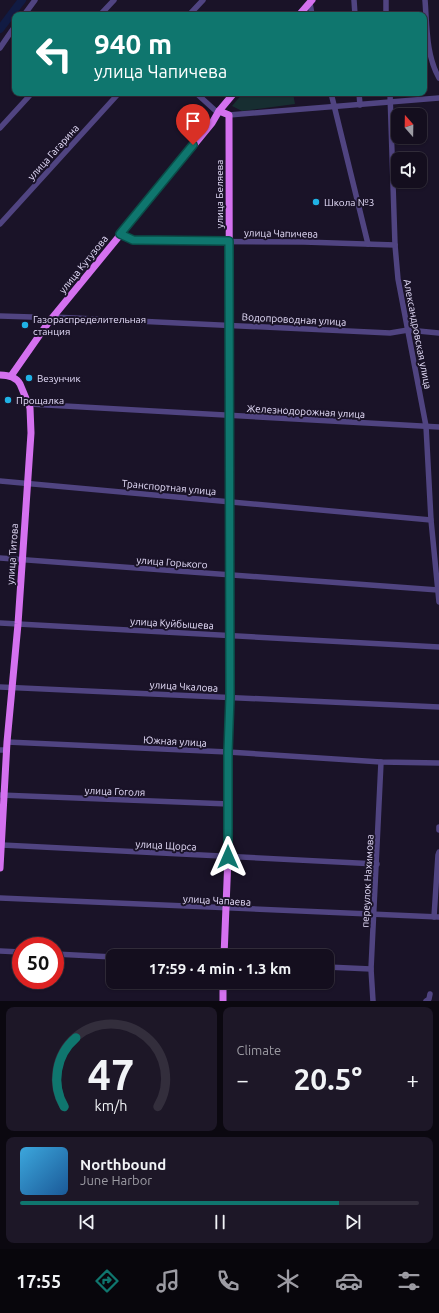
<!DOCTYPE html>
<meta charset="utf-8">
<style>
body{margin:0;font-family:Ubuntu,sans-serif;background:#1d1727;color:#f1f3f6;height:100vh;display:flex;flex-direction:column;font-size:15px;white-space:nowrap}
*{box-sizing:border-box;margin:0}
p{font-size:13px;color:#9d9ca4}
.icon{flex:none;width:22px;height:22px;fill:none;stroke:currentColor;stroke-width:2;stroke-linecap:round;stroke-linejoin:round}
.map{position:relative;height:1001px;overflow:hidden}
.sheet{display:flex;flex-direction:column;gap:6px;padding:6px;background:#0b0810;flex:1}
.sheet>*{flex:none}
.guide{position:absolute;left:12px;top:12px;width:415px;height:84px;border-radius:8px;box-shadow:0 1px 3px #0004,0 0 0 1px #332e3c;background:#0f766e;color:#fff;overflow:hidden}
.needle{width:26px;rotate:340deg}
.tools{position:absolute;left:391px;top:108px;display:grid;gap:8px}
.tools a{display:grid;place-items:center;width:36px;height:36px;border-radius:8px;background:#140e1e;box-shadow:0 1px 3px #0004,0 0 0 1px #332e3c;font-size:20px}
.speed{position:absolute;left:12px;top:937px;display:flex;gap:8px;font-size:20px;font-weight:700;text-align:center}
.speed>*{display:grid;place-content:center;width:52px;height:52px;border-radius:50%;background:#140e1e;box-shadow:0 1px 3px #0004,0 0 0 1px #332e3c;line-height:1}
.speed .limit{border:6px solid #d22;background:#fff;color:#111}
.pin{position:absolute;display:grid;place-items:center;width:34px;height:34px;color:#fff;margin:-41px -17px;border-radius:50% 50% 50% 0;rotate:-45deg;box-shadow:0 0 4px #0007}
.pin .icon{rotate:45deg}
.me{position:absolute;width:44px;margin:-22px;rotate:0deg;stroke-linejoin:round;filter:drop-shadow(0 0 3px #0008)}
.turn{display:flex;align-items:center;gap:14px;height:84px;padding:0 16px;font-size:18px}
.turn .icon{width:52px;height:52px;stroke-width:2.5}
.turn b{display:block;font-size:28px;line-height:34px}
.big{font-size:30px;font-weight:700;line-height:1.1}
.sheet .tile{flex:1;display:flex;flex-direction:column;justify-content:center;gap:6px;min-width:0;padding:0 14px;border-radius:8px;background:#1d1727}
.sheet .dial{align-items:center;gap:0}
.dial svg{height:104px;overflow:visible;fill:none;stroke:#332e3c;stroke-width:7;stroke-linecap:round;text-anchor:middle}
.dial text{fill:#f1f3f6;stroke:none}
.song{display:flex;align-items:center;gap:12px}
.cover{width:48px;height:48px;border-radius:6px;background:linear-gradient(135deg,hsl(200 70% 55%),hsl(210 70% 35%))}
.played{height:4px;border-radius:2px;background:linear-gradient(90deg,#0f766e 80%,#332e3c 80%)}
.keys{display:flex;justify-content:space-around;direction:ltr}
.heat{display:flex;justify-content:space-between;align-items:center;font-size:22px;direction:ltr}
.sheet .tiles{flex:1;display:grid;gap:6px;grid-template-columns:1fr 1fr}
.tile:last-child{grid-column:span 2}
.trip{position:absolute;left:106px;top:949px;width:228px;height:40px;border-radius:8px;background:#140e1e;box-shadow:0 1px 3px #0004,0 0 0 1px #332e3c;font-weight:700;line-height:40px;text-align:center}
.tabs{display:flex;height:64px;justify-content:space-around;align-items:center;background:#08060c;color:#9d9ca4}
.tabs .icon{width:28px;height:28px}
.tabs .on{color:#0f766e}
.tabs b{font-size:18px;color:#f1f3f6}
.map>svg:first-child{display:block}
</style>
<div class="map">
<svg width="439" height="1001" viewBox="0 0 439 1001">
<rect width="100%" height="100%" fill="#1a1328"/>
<path fill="#172e31" d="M243,93H293L295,104L242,111L232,106Z"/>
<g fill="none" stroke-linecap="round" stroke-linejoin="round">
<path stroke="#111b43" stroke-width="8" d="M0,29L22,0"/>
<g stroke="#504481" stroke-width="5.5">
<path d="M354,0L355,15"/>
<path d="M386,0V15"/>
<path d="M425,0C427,26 426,55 439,78"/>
<path d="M310,3L312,15"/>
<path d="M24,15L35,0"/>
<path d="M100,15L114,0"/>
<path d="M189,15L203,0"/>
<path d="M0,48L15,26"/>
<path d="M196,93L218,113"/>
<path d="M331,93L368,244"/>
<path d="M359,93L360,105"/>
<path d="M390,93L395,245L398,279L426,426L431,520L439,602"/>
<path d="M229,115L439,98"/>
<path d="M0,128L32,93"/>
<path d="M0,224L119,93"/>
<path d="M120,234L133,241L304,242L395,245"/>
<path d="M0,316L32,317L48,323"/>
<path d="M53,317L390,333L408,330L439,333"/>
<path d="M29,404L439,427"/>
<path d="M0,481L431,520"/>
<path d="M0,558L438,590"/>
<path d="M0,623L439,647"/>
<path d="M0,687L439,707"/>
<path d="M7,742L228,752L381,762L439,763"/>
<path d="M0,750H7"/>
<path d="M0,795L229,804"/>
<path d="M439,827V830"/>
<path d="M2,845L377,864"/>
<path d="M0,898L439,917"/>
<path d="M434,917L438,855L439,852"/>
<path d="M0,951L21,952"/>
<path d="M55,954L113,957"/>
<path d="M327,967L371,969"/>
<path d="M373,1001L371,969L381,762"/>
<path d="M426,1001L429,999L430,994"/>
</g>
<g stroke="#d471ef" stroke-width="7">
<path d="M299,15L312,0"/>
<path d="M219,111L229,115L230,697L228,752V857L224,956"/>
<path d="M0,375C8,375 16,377 20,384L30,408L31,433L18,624L7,742L0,868"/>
<path d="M11,376L48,323L212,123L219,111L234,93"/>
<path d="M223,1001V982"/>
</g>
</g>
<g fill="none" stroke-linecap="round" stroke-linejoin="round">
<g stroke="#0a4d48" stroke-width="10">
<path id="route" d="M193,145L120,234L133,240L229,241L230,697L228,752V857"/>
</g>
<use href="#route" stroke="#0f766e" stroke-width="7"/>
</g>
<g fill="#20b2e5" stroke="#1a1328" stroke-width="1.5">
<circle cx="316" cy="202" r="4"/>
<circle cx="25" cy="325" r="4"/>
<circle cx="29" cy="378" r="4"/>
<circle cx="8" cy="400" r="4"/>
</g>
<g text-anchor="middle" stroke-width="4" stroke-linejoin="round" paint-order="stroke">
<g font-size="10" fill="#e6defb" stroke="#1a1328">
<text transform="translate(53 152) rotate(-48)" y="4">улица Гагарина</text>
<text transform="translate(219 194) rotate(-90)" y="4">улица Беляева</text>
<text transform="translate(281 233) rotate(1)" y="4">улица Чапичева</text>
<text transform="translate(83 264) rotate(-51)" y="4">улица Кутузова</text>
<text transform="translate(294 319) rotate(3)" y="4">Водопроводная улица</text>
<text transform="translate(418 334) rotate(79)" y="4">Александровская улица</text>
<text transform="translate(306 411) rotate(3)" y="4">Железнодорожная улица</text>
<text transform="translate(169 487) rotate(5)" y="4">Транспортная улица</text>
<text transform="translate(12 554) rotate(-86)" y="4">улица Титова</text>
<text transform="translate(172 562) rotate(4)" y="4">улица Горького</text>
<text transform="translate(172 623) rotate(3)" y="4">улица Куйбышева</text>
<text transform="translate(184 686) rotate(3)" y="4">улица Чкалова</text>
<text transform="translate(175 741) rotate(3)" y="4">Южная улица</text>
<text transform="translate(115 791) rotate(2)" y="4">улица Гоголя</text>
<text transform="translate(166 845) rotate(3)" y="4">улица Щорса</text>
<text transform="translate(367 881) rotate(-87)" y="4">переулок Нахимова</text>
<text transform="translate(217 900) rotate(3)" y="4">улица Чапаева</text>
</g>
<g font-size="10" fill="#e6defb" stroke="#1a1328" text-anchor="start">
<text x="324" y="206">Школа №3</text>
<text x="33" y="323">Газораспределительная<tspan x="33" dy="12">станция</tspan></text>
<text x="37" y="382">Везунчик</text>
<text x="16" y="404">Прощалка</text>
</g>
</g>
</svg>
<div class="tools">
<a><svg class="needle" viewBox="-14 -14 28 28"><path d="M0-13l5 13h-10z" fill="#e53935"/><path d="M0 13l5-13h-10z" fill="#9d9ca4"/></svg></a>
<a><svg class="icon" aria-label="sound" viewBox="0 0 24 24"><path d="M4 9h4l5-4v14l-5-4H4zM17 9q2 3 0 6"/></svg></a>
</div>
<div class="speed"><div class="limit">50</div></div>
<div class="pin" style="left:193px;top:145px;background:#d93025"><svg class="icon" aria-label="arrive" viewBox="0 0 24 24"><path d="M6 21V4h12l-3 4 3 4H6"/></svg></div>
<svg class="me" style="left:228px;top:857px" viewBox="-20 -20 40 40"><path d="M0-17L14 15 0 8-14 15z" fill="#0f766e" stroke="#fff" stroke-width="4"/></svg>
<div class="trip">17:59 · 4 min · 1.3 km</div>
<div class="guide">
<div class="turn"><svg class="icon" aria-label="left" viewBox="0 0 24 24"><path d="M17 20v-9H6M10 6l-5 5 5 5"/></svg><div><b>940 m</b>улица Чапичева</div></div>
</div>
</div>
<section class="sheet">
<div class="tiles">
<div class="tile dial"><svg viewBox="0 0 100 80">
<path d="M14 69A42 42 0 1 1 86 69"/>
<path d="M14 69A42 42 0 0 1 23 16" stroke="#0f766e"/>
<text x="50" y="56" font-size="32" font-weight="700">47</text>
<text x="50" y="72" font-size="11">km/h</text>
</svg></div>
<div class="tile"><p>Climate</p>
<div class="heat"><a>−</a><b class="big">20.5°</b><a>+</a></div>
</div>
<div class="tile">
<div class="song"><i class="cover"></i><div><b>Northbound</b><p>June Harbor</p></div></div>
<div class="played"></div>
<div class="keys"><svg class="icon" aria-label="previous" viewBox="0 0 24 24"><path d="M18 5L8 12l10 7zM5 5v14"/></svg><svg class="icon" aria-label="pause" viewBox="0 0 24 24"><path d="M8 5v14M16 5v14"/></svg><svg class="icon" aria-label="next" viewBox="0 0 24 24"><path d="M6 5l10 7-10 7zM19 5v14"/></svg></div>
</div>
</div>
</section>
<nav class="tabs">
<b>17:55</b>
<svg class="icon on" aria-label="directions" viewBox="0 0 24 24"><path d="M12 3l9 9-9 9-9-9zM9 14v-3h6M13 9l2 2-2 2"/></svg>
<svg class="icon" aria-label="music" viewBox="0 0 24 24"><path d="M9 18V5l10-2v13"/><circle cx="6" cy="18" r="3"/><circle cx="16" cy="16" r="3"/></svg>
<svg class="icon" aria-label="phone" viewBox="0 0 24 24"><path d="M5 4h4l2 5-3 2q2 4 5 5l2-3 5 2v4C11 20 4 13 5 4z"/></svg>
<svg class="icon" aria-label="climate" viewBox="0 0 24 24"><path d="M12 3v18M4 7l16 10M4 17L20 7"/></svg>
<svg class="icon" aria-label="car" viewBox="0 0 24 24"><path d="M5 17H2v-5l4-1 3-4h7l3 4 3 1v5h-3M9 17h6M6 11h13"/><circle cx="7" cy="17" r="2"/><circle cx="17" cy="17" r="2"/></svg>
<svg class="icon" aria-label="filters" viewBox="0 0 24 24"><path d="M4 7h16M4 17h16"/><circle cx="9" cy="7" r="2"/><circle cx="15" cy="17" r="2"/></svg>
</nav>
